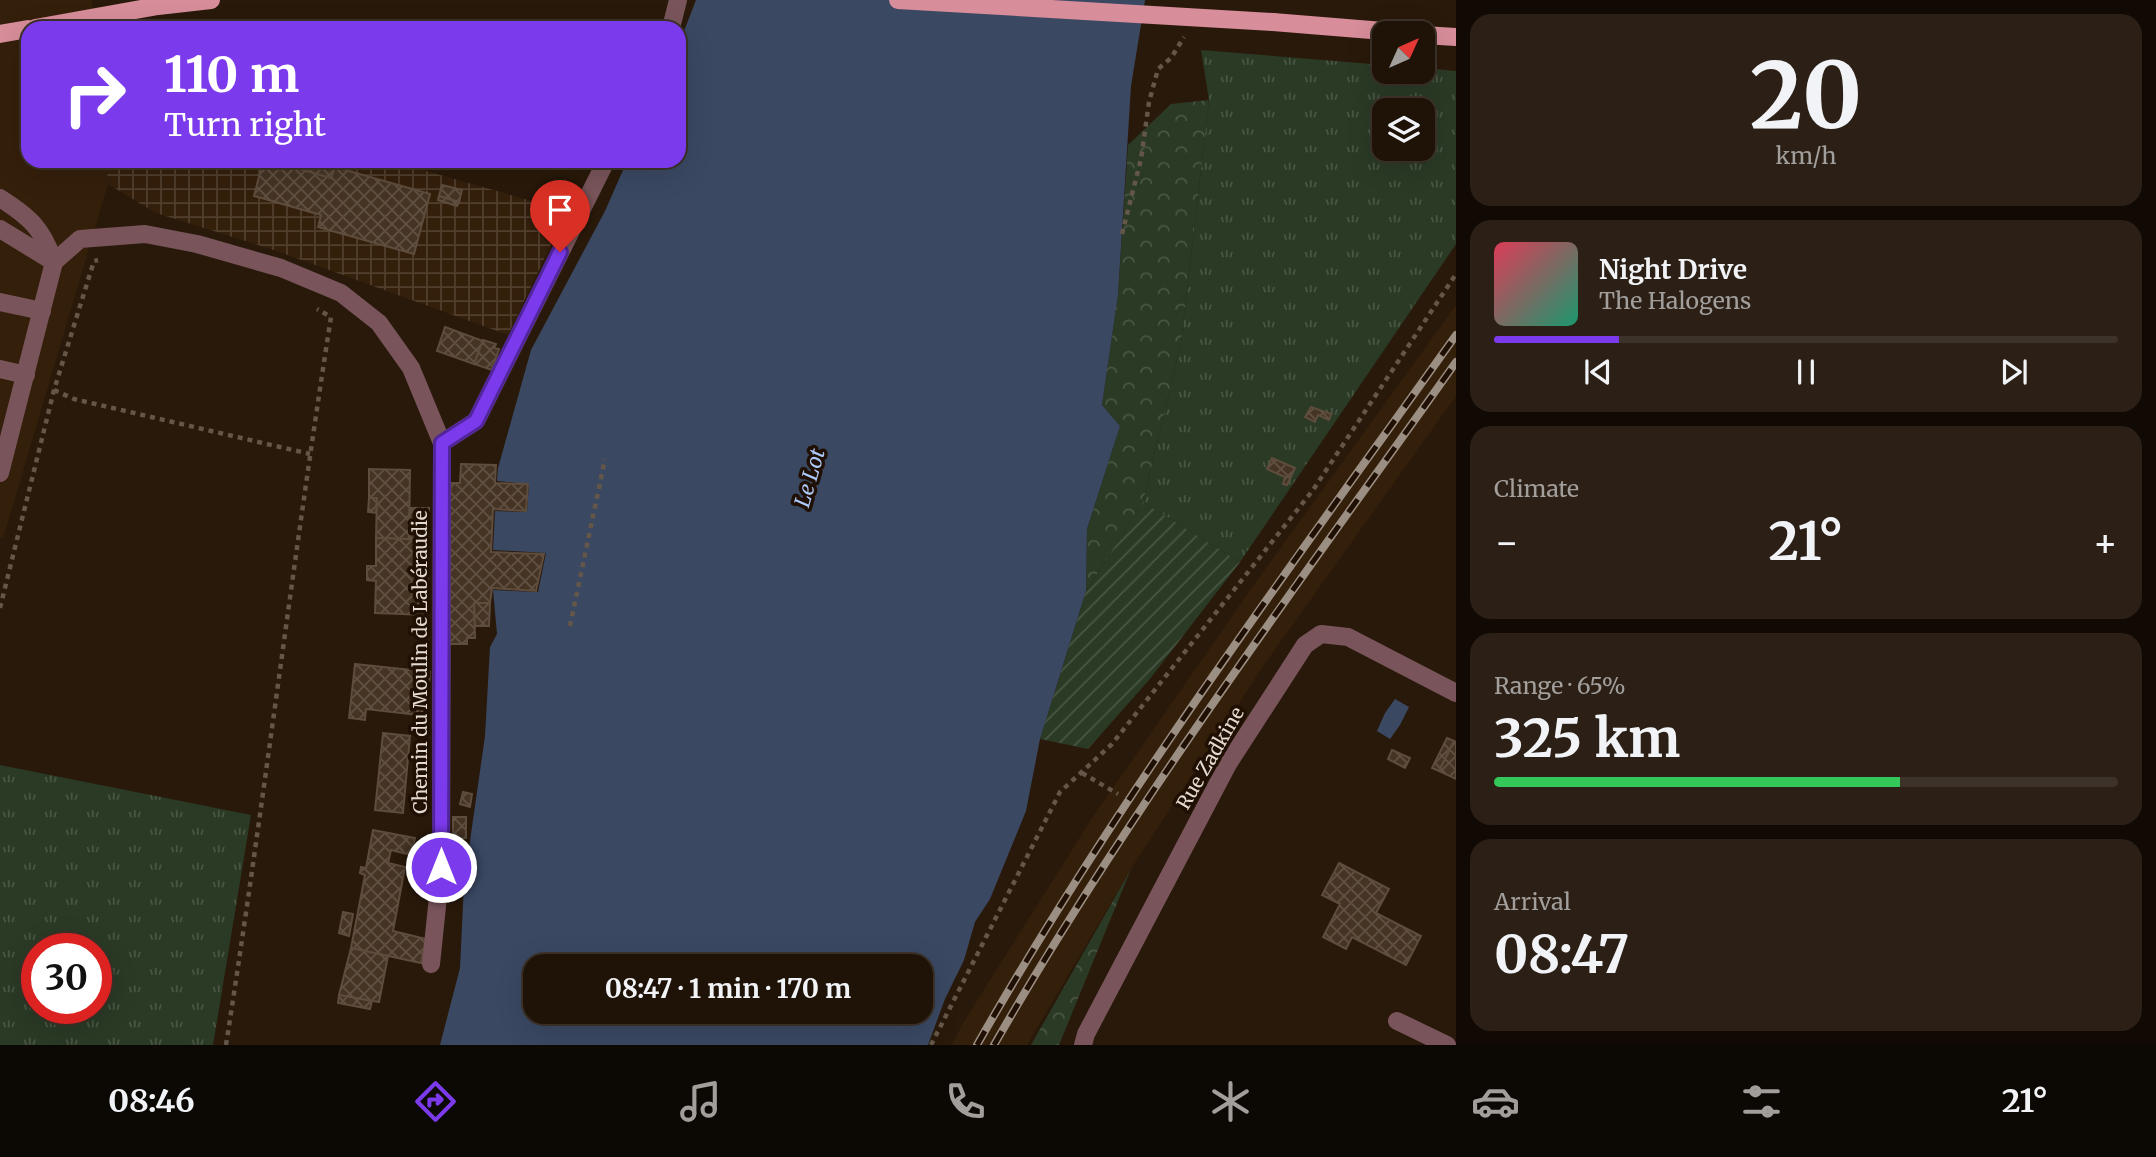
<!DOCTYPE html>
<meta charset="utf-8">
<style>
body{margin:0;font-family:Merriweather,serif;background:#2c2016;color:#f1f3f6;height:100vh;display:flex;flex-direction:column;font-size:26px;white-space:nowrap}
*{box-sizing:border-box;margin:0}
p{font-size:23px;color:#a19e9c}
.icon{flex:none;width:38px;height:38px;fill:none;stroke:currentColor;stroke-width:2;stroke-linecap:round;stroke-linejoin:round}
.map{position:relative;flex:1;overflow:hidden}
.side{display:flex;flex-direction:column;gap:14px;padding:14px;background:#110a04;width:700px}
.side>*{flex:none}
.hud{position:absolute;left:21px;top:21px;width:665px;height:147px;border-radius:21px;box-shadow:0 7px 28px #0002,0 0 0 2px #3c3229;background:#7c3aed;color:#fff;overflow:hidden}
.needle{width:46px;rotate:45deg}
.tools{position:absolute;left:1372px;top:21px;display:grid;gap:14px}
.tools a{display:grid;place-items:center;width:63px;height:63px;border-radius:14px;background:#1f1308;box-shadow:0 7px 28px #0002,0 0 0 2px #3c3229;font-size:35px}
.speed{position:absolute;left:21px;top:933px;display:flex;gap:14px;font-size:35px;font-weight:700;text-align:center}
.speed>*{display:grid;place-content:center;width:91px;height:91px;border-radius:50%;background:#1f1308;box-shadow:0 7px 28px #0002,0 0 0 2px #3c3229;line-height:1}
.speed .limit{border:10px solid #d22;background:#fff;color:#111}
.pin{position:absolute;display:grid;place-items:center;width:60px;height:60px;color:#fff;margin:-72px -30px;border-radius:50% 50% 50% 0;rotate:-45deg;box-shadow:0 0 7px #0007}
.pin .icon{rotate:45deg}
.me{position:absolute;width:77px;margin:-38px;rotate:0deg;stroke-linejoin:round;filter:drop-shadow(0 0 5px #0008)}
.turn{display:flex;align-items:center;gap:24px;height:147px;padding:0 28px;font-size:32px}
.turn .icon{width:91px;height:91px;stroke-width:2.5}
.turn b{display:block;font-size:49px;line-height:60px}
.big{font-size:52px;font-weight:700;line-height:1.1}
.side .card{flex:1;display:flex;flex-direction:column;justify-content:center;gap:10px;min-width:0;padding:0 24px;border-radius:21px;background:#2c2016}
.side .dial{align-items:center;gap:0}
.dial b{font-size:91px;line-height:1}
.song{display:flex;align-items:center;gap:21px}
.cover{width:84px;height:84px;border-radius:10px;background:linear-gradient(135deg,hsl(350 70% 55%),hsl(160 70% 35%))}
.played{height:7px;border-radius:4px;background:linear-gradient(90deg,#7c3aed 20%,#3c3229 20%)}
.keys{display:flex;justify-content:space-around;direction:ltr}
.heat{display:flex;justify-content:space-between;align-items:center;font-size:38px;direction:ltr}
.charge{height:10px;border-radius:5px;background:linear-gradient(90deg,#34c759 65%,#3c3229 0)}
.trip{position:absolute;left:523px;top:954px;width:410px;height:70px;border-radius:21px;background:#1f1308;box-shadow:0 7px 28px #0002,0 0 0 2px #3c3229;font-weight:700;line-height:70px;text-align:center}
.tabs{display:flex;height:112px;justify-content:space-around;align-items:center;background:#0c0803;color:#a19e9c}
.tabs .icon{width:49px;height:49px}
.tabs .selected{color:#7c3aed}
.tabs b{font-size:32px;color:#f1f3f6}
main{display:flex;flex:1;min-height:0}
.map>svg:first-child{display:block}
</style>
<main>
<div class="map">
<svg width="1456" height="1045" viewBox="0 0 1456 1045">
<defs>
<pattern id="industrial-grid" width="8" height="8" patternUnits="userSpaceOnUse" patternTransform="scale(1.75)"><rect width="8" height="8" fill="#341f0b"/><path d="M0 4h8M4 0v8" fill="none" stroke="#513f2e"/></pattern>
<pattern id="grass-tufts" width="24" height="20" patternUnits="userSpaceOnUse" patternTransform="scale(1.75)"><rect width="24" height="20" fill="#2a3a25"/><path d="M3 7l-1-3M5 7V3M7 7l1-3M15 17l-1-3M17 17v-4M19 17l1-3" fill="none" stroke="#495644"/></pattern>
<pattern id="forest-crowns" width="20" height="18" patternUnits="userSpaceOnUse" patternTransform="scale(1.75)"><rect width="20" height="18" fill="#2a3a25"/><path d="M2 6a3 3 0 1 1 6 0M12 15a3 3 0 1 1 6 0" fill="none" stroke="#495644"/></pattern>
<pattern id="garden-furrows" width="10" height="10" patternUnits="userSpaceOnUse" patternTransform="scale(1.75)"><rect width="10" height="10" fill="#2a3a25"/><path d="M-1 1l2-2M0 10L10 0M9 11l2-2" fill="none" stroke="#495644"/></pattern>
<pattern id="building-cross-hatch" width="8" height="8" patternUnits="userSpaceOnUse" patternTransform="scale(1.75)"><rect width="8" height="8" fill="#453424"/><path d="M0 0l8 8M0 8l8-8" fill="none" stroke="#605143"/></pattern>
</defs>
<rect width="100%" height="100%" fill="#29190a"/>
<g fill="#341f0b">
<path d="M0,0H92L94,28H28V161H106L108,184L3,539L0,538Z"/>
<path d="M1456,305V396L1264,665L1131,869L1027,1045H952L963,1023L1092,818L1253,586Z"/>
</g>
<path fill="url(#industrial-grid)" d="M106,161H391L567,211L508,335L274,250L156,213L108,184Z"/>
<g fill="url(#grass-tufts)" fill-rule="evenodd">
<path d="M1201,50L1384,65V72H1423V68L1456,71V244L1240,562L1143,502L1181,342L1209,100ZM1384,110H1423V149H1384Z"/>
<path d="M0,765L251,815L213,1045H0ZM37,948H96V1008H37Z"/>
</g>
<g fill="url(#forest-crowns)">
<path d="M1209,100L1181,342L1143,502L1086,591L1087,529L1120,426L1102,405L1118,295L1128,145L1171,104Z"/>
<path d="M1131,869L1059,1045H1031Z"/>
</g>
<path fill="url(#garden-furrows)" d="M1143,502L1240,562L1149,680L1088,749L1040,739L1086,591Z"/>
<g fill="#3a4862" fill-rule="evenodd">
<path d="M696,0H1145L1131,86L1118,295L1102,405L1120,426L1087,529L1086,591L1040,739L1026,811L990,899L975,922L964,960L945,999L928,1045H440L460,968L464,883L485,736L490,647L497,634L493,590L538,592L546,553L493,550L495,511L527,512L529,484L497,481L498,468L531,350L605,211L627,161H679V44ZM536,966H920V1012H536Z"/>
<path d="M1395,699L1409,707L1400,725L1390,739L1377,731L1385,713Z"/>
</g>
<g fill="url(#building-cross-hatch)" stroke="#5e4c3c" stroke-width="2">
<path d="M263,161H272L331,178L335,167L430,194L414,254L318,227L321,215L254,196Z"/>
<path d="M272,161H337L331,178Z"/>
<path d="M442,185L462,190L459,202L439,196Z"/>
<path d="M439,196L459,202L457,206L438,200Z"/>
<path d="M445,327L483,341L474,364L437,351Z"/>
<path d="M483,340L496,344L494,348L499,349L492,370L474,364Z"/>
<path d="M1311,407L1331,414L1329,420L1318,415L1315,422L1305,417Z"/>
<path d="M1272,458L1295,468L1287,485L1283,484L1285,477L1267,469Z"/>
<path d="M461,464L496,465L495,483L528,484L526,511L493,509L491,552L544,554L536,591L492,588L490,603H474L475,638H467V644H447L444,579L451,483H460Z"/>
<path d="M369,469L410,470L409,539L376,538L377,498H369Z"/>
<path d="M369,498H377L376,513L368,512Z"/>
<path d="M410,508H429V540L409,539Z"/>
<path d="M376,538L429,540L427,615L375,613L376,581L367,580V566H376Z"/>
<path d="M474,603H490L489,626H475Z"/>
<path d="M355,664L430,672L426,716L366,709L365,720L349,718Z"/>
<path d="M383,733L410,736L403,813L375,810Z"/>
<path d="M1447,738L1454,741L1439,771L1432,768Z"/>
<path d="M1454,741L1456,742V779L1439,771Z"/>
<path d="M1392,750L1410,758L1405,768L1388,759Z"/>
<path d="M463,792L472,794L470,807L460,804Z"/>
<path d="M453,817H466V838L453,839Z"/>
<path d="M373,830L415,838L411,855L391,850L388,863L405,867L393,931L426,939L421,963L351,948L365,875L360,873L361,867L366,868Z"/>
<path d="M1339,863L1389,889L1376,913L1421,936L1406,965L1352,937L1346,949L1323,937L1340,904L1322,895Z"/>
<path d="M343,912L353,914L349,936L339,933Z"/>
<path d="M351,948L388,956L379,1002L339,995Z"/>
<path d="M339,995L372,1001L370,1009L338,1003Z"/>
</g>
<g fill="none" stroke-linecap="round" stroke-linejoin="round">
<g stroke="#645649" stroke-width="4.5" stroke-dasharray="5 5" stroke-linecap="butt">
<path d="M1122,234L1141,159L1149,102L1158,69L1171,58L1184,37"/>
<path d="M54,390L74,399L310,454"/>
<path d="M0,608L54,390L94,261L98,260"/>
<path d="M570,626L605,459"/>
<path d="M1082,773L1118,794"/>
<path d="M226,1045C264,803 293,559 331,317L317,309"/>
<path d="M931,1045L1060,792L1112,744L1313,490L1456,274"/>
</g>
<g stroke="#79555b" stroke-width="18">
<path d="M671,28L678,0"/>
<path d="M0,198C30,217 42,228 54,262"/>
<path d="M0,229L54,262"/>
<path d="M0,302L42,311"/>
<path d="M0,369L26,375"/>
<path d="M442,443L476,421L606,161"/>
<path d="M0,473L54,262L80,239L145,234L197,244L281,268L341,293L379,323L411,368L442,443L441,868L431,964"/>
<path d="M1397,1021L1447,1045"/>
<path d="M1083,1045L1086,1034L1228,764L1305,645L1321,634L1348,637L1456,693"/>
</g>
<g stroke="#d78d9a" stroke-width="18">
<path d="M1273,22L1408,33"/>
<path d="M35,28L158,6L211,0"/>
<path d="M0,34L28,29"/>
<path d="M1423,35L1456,37"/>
</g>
<g stroke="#9b8e83" stroke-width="8">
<g id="rail">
<path d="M977,1045C1118,797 1290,568 1456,335"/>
<path d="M994,1045C1131,806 1297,586 1456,362"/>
</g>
</g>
<use href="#rail" stroke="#1f1003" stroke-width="5" stroke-dasharray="16" stroke-linecap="butt"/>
<path stroke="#d78d9a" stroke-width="18" d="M898,0L1273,22"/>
</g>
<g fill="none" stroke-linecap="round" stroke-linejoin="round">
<g stroke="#51269a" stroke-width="18">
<path id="route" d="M441,867L442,443L476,421L560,252"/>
</g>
<use href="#route" stroke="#7c3aed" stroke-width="12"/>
</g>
<g text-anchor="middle" stroke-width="7" stroke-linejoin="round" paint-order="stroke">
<g font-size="19" fill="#e5dad1" stroke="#1f1003">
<text transform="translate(420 662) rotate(-90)" y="7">Chemin du Moulin de Labéraudie</text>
<text transform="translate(1210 758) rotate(-60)" y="7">Rue Zadkine</text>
</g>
<g font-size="21" font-style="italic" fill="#adcafb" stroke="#1f1003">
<text transform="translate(810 478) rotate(-74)" y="7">Le Lot</text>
</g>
</g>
</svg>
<div class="tools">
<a><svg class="needle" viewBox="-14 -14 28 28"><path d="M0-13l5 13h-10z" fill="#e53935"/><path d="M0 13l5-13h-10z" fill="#a19e9c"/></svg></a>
<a><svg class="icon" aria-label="layers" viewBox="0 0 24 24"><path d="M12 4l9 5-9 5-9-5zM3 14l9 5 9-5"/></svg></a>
</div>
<div class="speed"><div class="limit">30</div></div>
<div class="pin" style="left:560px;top:252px;background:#d93025"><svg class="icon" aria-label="arrive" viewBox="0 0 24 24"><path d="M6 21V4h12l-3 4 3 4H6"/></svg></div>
<svg class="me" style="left:441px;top:867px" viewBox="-20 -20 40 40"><circle r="17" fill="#7c3aed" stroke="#fff" stroke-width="3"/><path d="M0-11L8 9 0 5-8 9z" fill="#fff"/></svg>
<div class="trip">08:47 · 1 min · 170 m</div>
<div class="hud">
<div class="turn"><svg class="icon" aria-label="right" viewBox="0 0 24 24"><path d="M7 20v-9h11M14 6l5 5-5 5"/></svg><div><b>110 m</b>Turn right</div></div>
</div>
</div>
<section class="side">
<div class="card dial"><b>20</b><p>km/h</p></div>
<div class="card">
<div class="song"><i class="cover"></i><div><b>Night Drive</b><p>The Halogens</p></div></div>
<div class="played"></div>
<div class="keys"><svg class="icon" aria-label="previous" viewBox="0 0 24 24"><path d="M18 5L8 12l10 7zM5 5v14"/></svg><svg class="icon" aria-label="pause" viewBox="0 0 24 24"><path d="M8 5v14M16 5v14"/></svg><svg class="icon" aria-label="next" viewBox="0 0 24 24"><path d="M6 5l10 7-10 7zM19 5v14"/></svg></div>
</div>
<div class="card"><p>Climate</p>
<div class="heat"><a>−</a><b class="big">21°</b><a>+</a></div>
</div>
<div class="card"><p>Range · 65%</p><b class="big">325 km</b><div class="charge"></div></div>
<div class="card"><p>Arrival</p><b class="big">08:47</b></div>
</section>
</main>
<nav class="tabs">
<b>08:46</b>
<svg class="icon selected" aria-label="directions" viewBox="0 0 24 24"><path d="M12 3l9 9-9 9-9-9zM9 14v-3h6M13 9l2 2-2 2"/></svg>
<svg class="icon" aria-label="music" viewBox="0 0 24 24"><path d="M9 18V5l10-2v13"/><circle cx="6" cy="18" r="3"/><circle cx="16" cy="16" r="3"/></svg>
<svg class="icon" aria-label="phone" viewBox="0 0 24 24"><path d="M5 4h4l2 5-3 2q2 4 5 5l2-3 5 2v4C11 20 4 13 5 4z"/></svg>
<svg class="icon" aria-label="climate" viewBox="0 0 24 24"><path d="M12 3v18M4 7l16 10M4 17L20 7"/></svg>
<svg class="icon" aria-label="car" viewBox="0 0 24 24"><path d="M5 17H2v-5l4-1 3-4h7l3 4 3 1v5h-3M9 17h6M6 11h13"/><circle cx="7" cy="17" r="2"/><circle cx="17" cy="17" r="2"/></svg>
<svg class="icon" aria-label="filters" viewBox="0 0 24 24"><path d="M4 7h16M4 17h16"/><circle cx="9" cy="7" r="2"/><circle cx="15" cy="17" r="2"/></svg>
<b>21°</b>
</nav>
